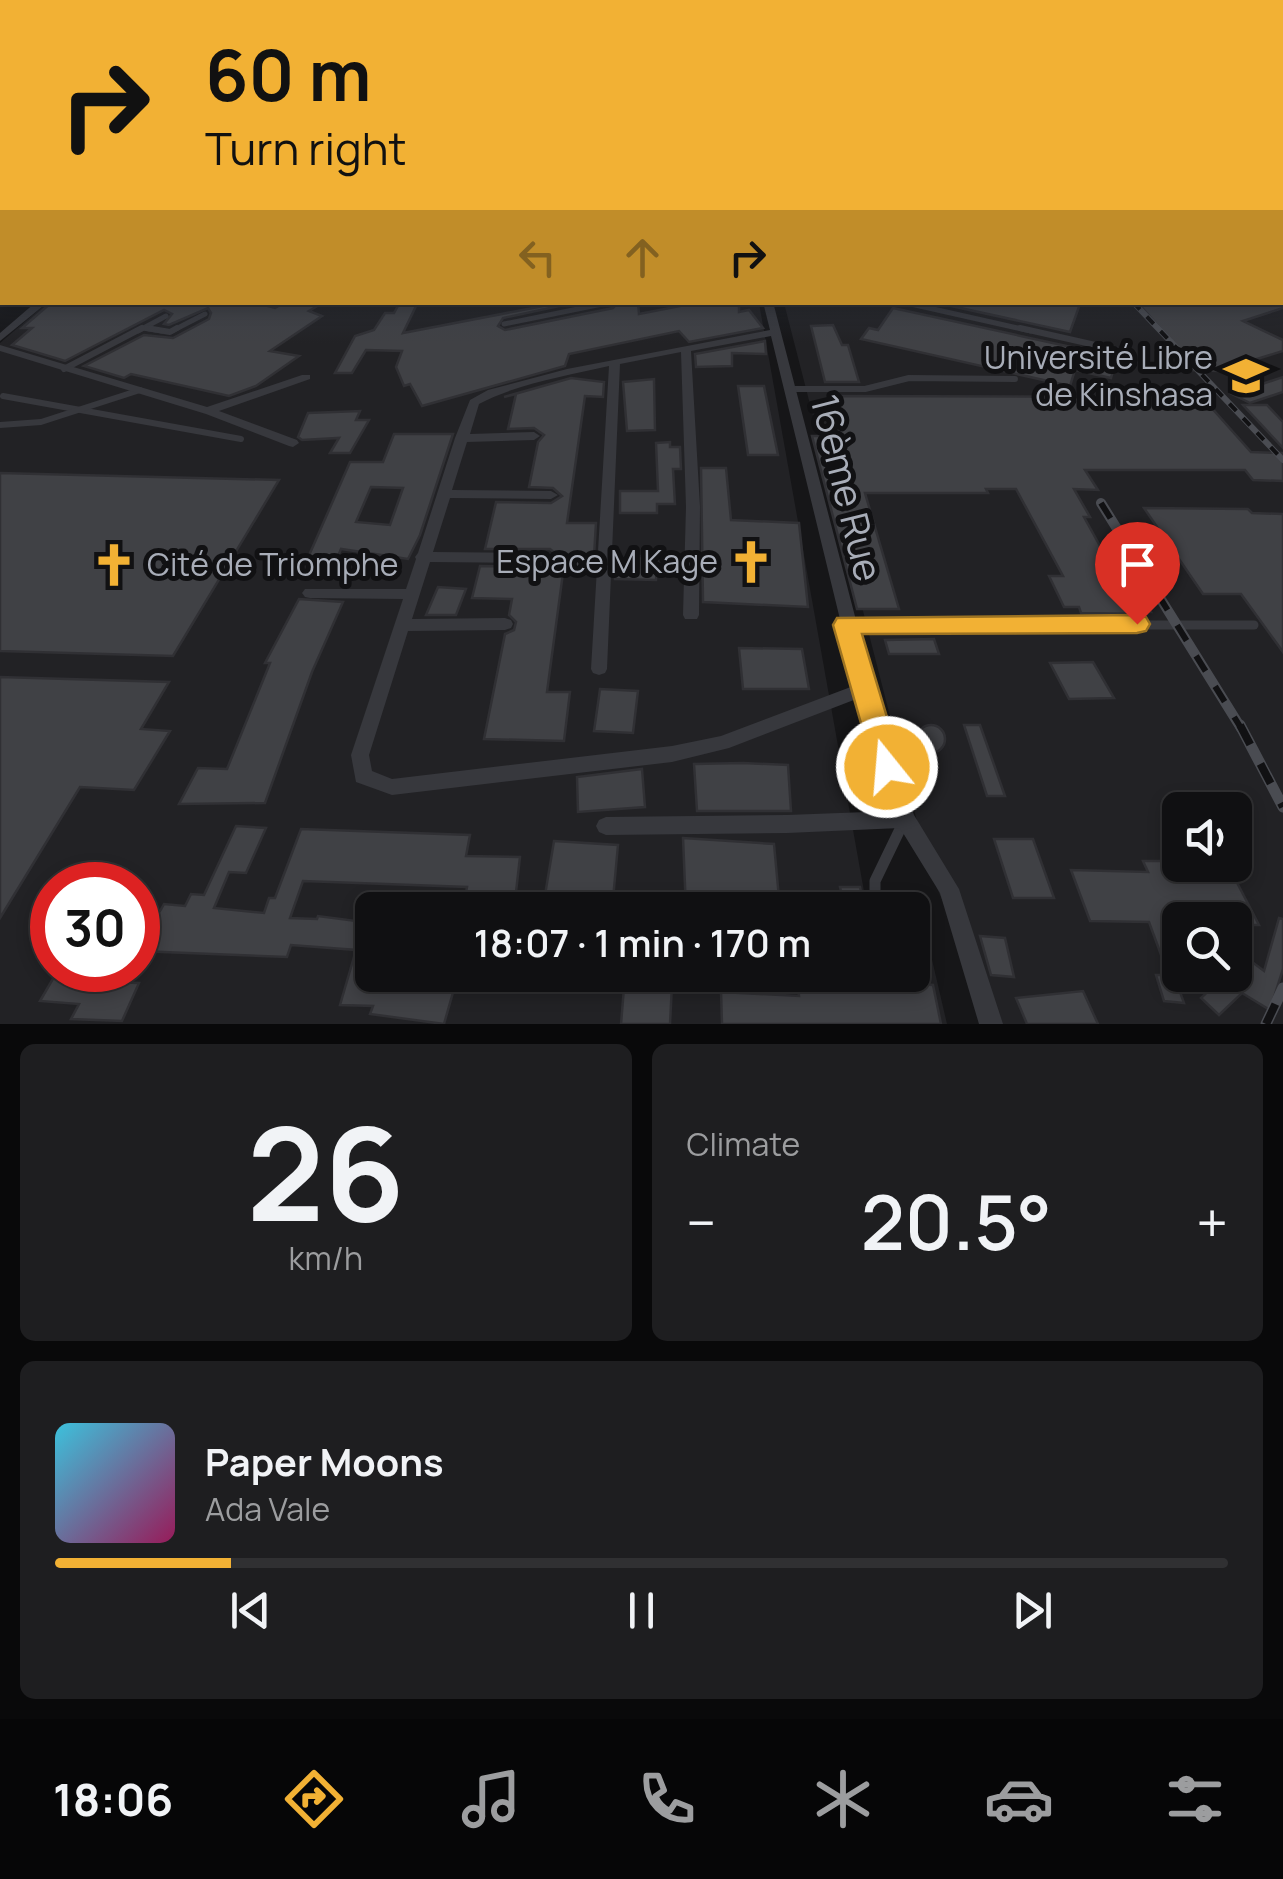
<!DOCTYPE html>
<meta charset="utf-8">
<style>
body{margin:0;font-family:Manrope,sans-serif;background:#1e1e20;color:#f1f3f6;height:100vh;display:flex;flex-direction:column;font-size:38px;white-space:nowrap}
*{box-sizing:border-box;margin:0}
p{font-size:32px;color:#9c9d9f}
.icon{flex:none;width:55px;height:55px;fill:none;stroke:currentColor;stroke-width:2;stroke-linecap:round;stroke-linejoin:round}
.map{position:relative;height:1024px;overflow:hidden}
.drawer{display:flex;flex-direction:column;gap:20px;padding:20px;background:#09090a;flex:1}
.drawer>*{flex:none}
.guide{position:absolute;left:0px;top:0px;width:1285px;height:305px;box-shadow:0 5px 15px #0003,0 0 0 2px #303032;background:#f2b134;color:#111;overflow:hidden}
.controls{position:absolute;left:1162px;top:792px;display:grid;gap:20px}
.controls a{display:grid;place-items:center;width:90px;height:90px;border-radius:15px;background:#101012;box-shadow:0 5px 15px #0003,0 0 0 2px #303032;font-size:50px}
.speed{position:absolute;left:30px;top:862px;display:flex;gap:20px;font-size:50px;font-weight:700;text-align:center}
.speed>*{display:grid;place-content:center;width:130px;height:130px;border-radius:50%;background:#101012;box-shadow:0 5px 15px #0003,0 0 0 2px #303032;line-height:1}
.speed .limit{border:15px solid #d22;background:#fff;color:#111}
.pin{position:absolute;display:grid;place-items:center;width:85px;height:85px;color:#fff;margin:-102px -42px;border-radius:50% 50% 50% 0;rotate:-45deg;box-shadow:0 0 10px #0007}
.pin .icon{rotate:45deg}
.me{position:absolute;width:110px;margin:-55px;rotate:343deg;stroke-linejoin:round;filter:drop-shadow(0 0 8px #0008)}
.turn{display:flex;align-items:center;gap:35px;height:210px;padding:0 40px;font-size:45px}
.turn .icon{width:130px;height:130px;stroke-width:2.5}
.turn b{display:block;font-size:70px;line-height:85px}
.lanes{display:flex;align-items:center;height:95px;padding:0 40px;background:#0003;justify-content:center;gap:50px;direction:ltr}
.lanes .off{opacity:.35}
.big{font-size:75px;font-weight:600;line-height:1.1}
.drawer .tile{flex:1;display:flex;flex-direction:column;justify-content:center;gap:15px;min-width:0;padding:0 35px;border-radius:15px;background:#1e1e20}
.drawer .dial{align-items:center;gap:0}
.dial b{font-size:130px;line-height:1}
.song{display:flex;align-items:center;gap:30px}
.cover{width:120px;height:120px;border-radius:15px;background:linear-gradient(135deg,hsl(190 70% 55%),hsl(330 70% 35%))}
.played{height:10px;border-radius:5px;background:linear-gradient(90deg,#f2b134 15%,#303032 15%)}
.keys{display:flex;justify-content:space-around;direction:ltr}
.heat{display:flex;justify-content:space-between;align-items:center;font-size:55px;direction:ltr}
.drawer .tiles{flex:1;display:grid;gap:20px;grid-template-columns:1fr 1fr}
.tile:last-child{grid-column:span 2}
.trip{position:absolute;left:355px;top:892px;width:575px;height:100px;border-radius:15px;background:#101012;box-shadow:0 5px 15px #0003,0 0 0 2px #303032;font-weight:600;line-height:100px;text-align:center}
.tabs{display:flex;height:160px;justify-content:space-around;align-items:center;background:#060607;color:#9c9d9f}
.tabs .icon{width:70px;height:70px}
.tabs .on{color:#f2b134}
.tabs b{font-size:45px;color:#f1f3f6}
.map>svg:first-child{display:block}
</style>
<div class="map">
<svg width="1283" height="1024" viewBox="0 0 1283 1024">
<rect width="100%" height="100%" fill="#161618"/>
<g fill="#222225" fill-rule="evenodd">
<path d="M1283,210V1024H988L978,982L930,872L784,303L1282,302ZM1180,810H1235V865H1180ZM1180,920H1235V975H1180Z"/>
<path d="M47,303H759L865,897L880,910H372V975H912L913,936L930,951L947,1024H0V343ZM52,885H138V970H52Z"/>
</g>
<g fill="#404145" stroke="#303034" stroke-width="2.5" fill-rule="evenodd">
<path d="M52,302H253L275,308L285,302H324L309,311L322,316L270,351L299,356L256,386L229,396L131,374L124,378L84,366L144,335L173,338L209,319L211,313L208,308L169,325L164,324L172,314L164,310L65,361L12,345L32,328H22Z"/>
<path d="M400,302H418L403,333L564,302H578L503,318L498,326L505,330L613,308L618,302H638L639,314L680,306V302H739V312L749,310L763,328L689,342L679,331L569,354L565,366L422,406L410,384L404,386L396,367L402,351L366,350L352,373H335L355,336L374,330L385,313H394Z"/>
<path d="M933,302H1072L1080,304L1070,332Z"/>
<path d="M1137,302H1283V308L1243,321L1283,340V351L1218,371L1187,370L1167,347L1175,345Z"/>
<path d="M893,308L1117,357L1111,378L1075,370L1070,386L861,339L869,328L878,330Z"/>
<path d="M833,325L842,345H848L859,382H825L811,326Z"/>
<path d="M765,341L766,354L732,353V366L696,367L695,354Z"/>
<path d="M1283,377V392L1250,403L1232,394Z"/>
<path d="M571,378L604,382L603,397L585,396L567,523H596L593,573H563L547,692H570L564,741L484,739L505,634L514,630L516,622L509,615L512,599L472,598L480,566L550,567L561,558L550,549H485L496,502L551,503L562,496L553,488L529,487L538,442L544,435L534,428L508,429L516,394L504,397Z"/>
<path d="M654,379L655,430L627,431L623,382Z"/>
<path d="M738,386H764L778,455H748Z"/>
<path d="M829,396L1161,397L1167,404L1209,405L1251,452L1283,453V481L1253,480L1245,470H1085L1098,490L1074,489L1090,517H1084L1120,582H1134L1151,612H1144L1146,614L1081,613L1079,607H1064L1049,576H1063L1016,489H986L988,493H865L899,609H857L812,436H840Z"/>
<path d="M1243,405H1267L1283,422V448Z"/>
<path d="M360,411L356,420H369L350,453H330L339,438L302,440L298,437L308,413Z"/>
<path d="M394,434H453L420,535L408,559L341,549L337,559L307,560L350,462H383ZM371,487L403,488L390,525L356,522Z"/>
<path d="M670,442V447H680L681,469H673L675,504H657V513H620V491H658L656,443Z"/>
<path d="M701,468H726L731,520L799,523L808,607L703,602Z"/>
<path d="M0,473L279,480L173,656L0,651Z"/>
<path d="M1144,508L1248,509L1252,513L1283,514V652L1241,594H1203Z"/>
<path d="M639,556H658L656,580L615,579V567L639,568Z"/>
<path d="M438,587L466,589L456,615H426Z"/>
<path d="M299,599L343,602L312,672L265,803L179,804L198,768L227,769L270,663H265Z"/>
<path d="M934,639L939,654H889L885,640Z"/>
<path d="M739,648L802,649L809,689H743Z"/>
<path d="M1093,662L1114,698L1069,699L1050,663Z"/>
<path d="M0,677L169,682L141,729L170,731L134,790L80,787L0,918Z"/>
<path d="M600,689L638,691L633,733L594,731Z"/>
<path d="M964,725H980L1005,796H987Z"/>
<circle cx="931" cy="739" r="14"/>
<path d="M743,763L788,765L791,811H697L694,764Z"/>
<path d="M642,769L645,807L578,812L577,777Z"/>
<path d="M236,826L266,828L246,873L229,872L214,908L264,913L269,898H275L301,829L470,835L466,856L520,857L514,910H463L467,887L303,881L290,918L317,919L318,916L372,923V975H458L444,1024L370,1014L373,1006L340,1005L356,950L291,945L287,957L138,951V938L151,911H160L164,904L185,906L191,894L204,895Z"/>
<path d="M683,838L774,844L779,898L723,896L724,910H686Z"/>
<path d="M994,839H1033L1054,898H1013Z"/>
<path d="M554,841L618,845L612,910L543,907Z"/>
<path d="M1143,861H1171L1174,870L1231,871L1259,925H1235V920H1180V978L1164,963L1149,922L1090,921L1071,870L1148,872Z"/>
<path d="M840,887H860L865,910L845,909Z"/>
<path d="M1279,918L1283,919V969L1270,1010L1242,993L1219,1015L1201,998L1225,975H1235V949L1264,971Z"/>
<path d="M980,936L1005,938L1014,977L991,975Z"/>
<path d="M58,970H90L84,981L139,983L122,1021L71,1019L79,1004L40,1001Z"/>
<path d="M625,975H713V989L672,985L670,1024H621Z"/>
<path d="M1156,975H1174L1184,1003L1164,1001Z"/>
<path d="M797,976L933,985L941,1024H722L721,992L799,996Z"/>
<path d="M1083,991L1098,1024H1027L1016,998Z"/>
</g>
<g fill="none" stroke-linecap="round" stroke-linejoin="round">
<g stroke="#37383d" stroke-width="5">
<path d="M902,302L1031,331"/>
<path d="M504,324L612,302"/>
<path d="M144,328L162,331"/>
<path d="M138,331L166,316"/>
<path d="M172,331L205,314"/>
</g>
<g stroke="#37383d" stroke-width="6">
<path d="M146,328L170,332L177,328"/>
<path d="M1020,328L1122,351"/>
<path d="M64,369L142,328"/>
<path d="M788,389H865L909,378L1015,379"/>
<path d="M3,396L241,439"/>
<path d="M0,425L41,422L140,390"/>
</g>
<path stroke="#37383d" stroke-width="9" d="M851,625H1254"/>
<path stroke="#37383d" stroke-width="11" d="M875,910V881L904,821"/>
<g fill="#37383d" fill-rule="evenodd">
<rect x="1282" y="202" width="1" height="4"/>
<path d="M0,231H2V236L0,237Z"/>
<path d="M36,302H48L0,341V333Z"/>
<path d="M763,302H773L887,739L914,815L959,889L1003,1024H979L940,893L900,828L787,833L606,835L599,832L596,826L599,820L606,817L787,815L893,811L869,739L859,698L729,748L672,762L392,795L356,782L351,755L403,599L310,598L305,597L302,593L305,589H406L416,559L415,557L418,553L455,438L470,400L488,390L567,369L770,330ZM771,336L856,685L721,736L672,746L392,779L372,771L369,755L408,631L505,630L511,628L513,624L511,620L505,618L412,619L430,562L550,563L557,558L550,553L433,552L450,498L551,499L558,495L551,491L452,490L467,442L534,440L540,436L534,432L470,434L479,404C519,383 566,376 609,366L591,669L593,673L599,675L605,673L607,669L620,364L681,352L686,507L683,615L685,619H697L699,615L700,507L691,351Z"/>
<path d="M0,345L207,407L302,375H310V379L219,411L297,440L299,443L293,447L289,446L206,414L0,351Z"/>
</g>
<rect fill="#5b5e65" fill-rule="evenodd" x="0" y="220" width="2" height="8"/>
<g stroke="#4a4c52" stroke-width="6">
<path id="rail-far2" d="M1133,302L1283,460"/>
</g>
<g stroke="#4a4c52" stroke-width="10">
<path id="rail-far1" d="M1101,503L1241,728"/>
</g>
<g stroke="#4a4c52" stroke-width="11">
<g id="rail">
<path d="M1240,725L1283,807"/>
<path d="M1266,1024L1283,988"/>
</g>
</g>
<use href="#rail-far2" stroke="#111113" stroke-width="4" stroke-dasharray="10" stroke-linecap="butt"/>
<use href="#rail-far1" stroke="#111113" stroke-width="6" stroke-dasharray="18" stroke-linecap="butt"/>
<use href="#rail" stroke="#111113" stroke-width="8" stroke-dasharray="22" stroke-linecap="butt"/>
</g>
<linearGradient id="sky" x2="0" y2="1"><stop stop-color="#0c0c0d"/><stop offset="0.58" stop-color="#363c48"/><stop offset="1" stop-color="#363c48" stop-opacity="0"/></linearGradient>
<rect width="1283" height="343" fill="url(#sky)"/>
<path fill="#f2b134" stroke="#9d7322" stroke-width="2.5" d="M1137,615L1146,617L1150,624L1146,631L1137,633L862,634L902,767L898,776L887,780L876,776L833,625L837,618Z"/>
<defs>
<g id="university-bare" transform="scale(3.45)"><path d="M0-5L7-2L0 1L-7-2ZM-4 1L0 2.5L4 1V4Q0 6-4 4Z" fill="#f2b134" stroke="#111113" stroke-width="2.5" paint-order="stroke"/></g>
<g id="church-bare" transform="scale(3.45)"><path d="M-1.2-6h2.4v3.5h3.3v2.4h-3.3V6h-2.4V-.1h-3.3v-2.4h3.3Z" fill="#f2b134" stroke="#111113" stroke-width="2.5" paint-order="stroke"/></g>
</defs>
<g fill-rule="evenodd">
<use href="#university-bare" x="1246" y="376"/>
<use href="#church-bare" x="751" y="562"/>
<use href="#church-bare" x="114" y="565"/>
</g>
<g text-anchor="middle" stroke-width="10" stroke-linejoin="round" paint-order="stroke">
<g font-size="32" fill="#a8adb8" stroke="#111113" text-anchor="end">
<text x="1213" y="369">Université Libre<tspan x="1213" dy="37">de Kinshasa</tspan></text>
<text x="718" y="573">Espace M Kage</text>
<text x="147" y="576" text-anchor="start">Cité de Triomphe</text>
</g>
<g font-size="38" fill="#a8adb8" stroke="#111113">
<text transform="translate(846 488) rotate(76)" y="13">16ème Rue</text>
</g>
</g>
</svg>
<div class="controls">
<a><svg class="icon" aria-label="sound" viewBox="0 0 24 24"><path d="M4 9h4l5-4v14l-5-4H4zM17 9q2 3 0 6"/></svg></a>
<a><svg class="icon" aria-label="search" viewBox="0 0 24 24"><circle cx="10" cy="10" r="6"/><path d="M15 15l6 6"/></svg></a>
</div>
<div class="speed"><div class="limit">30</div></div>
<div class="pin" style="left:1137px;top:624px;background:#d93025"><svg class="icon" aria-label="arrive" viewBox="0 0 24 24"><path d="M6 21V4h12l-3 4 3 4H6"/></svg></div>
<svg class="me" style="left:887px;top:767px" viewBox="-20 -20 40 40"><circle r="17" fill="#f2b134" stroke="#fff" stroke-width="3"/><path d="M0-11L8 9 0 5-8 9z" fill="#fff"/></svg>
<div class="trip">18:07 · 1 min · 170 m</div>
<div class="guide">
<div class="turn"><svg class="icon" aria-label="right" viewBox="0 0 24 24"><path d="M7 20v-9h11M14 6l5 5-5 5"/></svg><div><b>60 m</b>Turn right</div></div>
<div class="lanes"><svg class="icon off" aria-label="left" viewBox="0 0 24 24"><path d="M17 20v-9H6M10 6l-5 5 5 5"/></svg><svg class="icon off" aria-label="ahead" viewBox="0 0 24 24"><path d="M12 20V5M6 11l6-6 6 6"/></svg><svg class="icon" aria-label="right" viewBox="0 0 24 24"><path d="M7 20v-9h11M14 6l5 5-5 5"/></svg></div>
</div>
</div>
<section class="drawer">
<div class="tiles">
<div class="tile dial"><b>26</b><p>km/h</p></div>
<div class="tile"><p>Climate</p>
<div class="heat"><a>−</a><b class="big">20.5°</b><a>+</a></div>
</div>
<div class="tile">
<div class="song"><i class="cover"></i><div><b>Paper Moons</b><p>Ada Vale</p></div></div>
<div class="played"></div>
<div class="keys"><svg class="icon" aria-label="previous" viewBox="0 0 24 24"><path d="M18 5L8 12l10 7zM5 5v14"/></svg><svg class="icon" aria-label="pause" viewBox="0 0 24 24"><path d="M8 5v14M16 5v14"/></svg><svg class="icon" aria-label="next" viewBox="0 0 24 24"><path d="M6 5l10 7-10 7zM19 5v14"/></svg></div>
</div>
</div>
</section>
<nav class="tabs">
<b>18:06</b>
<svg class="icon on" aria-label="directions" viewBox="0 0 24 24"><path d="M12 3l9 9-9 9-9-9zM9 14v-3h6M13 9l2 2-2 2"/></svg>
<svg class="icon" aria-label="music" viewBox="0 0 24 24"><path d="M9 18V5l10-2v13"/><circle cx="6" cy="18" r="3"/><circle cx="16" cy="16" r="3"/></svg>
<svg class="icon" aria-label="phone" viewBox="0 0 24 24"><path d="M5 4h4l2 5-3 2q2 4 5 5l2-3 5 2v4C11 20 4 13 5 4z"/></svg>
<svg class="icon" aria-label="climate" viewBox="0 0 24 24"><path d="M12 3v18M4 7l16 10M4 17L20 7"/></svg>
<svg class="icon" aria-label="car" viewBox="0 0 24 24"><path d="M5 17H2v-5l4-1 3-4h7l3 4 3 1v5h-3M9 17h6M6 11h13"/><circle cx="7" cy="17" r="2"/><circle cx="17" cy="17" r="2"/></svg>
<svg class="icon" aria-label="filters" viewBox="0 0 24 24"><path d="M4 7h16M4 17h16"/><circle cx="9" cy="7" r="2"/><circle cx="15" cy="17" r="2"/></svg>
</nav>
